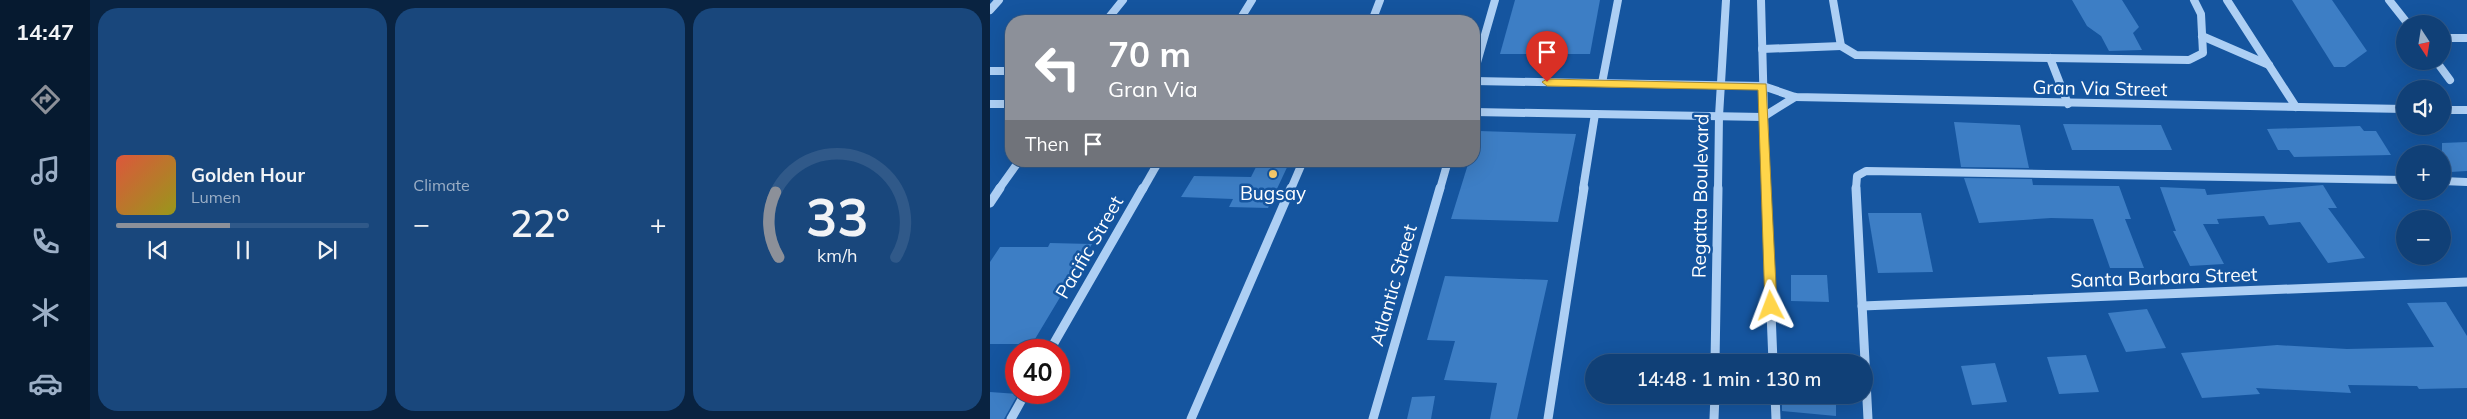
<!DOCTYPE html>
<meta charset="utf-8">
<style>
body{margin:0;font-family:Mulish,sans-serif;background:#19477c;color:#f1f3f6;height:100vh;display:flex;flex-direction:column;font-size:19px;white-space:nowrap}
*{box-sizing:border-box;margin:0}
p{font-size:16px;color:#9cafc6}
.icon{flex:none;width:28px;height:28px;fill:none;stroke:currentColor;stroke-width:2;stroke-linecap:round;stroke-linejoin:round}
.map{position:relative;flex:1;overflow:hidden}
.panel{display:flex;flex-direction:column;gap:8px;padding:8px;background:#092341;width:900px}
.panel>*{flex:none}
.guide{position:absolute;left:15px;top:15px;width:475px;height:152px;border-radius:20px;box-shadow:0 5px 20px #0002,0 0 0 1px #305989;background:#8c9099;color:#fff;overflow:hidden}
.needle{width:32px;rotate:168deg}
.tools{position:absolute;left:1406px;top:15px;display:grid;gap:10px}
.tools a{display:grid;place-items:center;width:55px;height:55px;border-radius:50%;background:#104077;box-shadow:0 5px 20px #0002,0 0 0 1px #305989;font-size:25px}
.speed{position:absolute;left:15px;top:339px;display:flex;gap:10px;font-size:25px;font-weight:700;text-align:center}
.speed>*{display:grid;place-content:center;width:65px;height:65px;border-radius:50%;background:#104077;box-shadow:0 5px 20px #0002,0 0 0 1px #305989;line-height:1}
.speed .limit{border:8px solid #d22;background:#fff;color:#111}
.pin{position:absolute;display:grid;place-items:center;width:42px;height:42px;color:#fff;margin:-51px -21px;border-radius:50% 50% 50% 0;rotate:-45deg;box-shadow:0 0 5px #0007}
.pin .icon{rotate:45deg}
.me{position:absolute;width:55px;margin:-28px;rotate:357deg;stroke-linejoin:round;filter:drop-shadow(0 0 4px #0008)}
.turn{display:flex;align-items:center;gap:18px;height:105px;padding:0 20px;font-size:22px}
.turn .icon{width:65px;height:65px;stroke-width:2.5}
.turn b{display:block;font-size:35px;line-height:42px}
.then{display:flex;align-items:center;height:48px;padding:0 20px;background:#0003;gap:10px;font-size:19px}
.big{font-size:38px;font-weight:600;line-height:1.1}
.panel .widget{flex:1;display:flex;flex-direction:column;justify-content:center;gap:8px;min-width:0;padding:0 18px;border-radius:20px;background:#19477c}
.panel .dial{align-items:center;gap:0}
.dial svg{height:130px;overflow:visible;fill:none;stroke:#305989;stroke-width:7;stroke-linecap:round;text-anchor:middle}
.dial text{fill:#f1f3f6;stroke:none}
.song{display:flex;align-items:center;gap:15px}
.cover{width:60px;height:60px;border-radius:8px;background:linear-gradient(135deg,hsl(10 70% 55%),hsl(60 70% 35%))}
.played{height:5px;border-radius:2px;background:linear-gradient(90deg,#8c9099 45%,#305989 45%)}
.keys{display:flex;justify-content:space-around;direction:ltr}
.heat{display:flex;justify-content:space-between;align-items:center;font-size:28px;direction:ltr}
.panel .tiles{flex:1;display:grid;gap:8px;grid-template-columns:repeat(3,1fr)}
.trip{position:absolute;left:595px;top:354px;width:288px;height:50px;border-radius:25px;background:#104077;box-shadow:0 5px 20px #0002,0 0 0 1px #305989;font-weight:600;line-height:50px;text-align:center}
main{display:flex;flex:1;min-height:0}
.tab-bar{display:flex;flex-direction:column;width:90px;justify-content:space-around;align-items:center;background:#061a30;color:#9cafc6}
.tab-bar .icon{width:35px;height:35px}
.tab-bar .selected{color:#8c9099}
.tab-bar b{font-size:22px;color:#f1f3f6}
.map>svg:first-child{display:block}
</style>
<main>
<nav class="tab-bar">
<b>14:47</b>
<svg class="icon selected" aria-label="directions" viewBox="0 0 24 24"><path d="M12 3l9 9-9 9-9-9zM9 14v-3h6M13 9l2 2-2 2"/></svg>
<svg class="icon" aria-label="music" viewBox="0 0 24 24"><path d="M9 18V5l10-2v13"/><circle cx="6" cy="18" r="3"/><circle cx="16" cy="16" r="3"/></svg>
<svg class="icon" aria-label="phone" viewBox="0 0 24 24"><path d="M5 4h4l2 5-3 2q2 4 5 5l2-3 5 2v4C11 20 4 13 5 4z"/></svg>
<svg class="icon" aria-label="climate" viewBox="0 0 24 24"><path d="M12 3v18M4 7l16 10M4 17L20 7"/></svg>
<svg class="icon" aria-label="car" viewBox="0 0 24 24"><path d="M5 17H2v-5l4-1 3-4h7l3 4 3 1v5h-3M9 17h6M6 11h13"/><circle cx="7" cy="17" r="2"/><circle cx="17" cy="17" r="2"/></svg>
</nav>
<section class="panel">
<div class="tiles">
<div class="widget">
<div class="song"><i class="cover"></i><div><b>Golden Hour</b><p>Lumen</p></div></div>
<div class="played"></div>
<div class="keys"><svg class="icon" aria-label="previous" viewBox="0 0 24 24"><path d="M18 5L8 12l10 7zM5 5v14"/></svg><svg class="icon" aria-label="pause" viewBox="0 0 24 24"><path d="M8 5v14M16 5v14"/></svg><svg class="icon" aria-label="next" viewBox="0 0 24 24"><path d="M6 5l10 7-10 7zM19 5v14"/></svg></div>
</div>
<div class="widget"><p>Climate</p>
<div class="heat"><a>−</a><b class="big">22°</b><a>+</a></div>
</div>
<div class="widget dial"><svg viewBox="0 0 100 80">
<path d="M14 69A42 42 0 1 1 86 69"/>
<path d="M14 69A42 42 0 0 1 12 29" stroke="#8c9099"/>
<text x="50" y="56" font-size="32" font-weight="700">33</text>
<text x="50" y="72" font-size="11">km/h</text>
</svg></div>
</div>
</section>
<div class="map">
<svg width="1477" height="419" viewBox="0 0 1477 419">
<rect width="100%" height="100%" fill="#15559f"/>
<g fill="#3d7ec5">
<path d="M525,0H610L600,54H510Z"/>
<path d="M1082,0H1132L1149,27L1143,33L1152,50L1119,51L1111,36L1097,26Z"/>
<path d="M1302,0H1342L1377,51L1355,67H1344Z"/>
<path d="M964,122L1030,125L1039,168L971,167Z"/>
<path d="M1073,124L1171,125L1182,150H1082Z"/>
<path d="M1370,126L1374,131H1386L1401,155L1304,157L1299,150H1288L1277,129Z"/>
<path d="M489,131L586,134L568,222L461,219L479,161H484V147Z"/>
<path d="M1477,142V171L1460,172L1452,162V143Z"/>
<path d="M269,161H300L278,208L239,207L243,199L191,197L204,176L261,177Z"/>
<path d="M974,178L1042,179L1043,185L1129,186L1141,219H1135L1154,268H1120L1103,219L1061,218L989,223Z"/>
<path d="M1333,185L1347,208H1338L1375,258L1338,263L1310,222L1279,225L1274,216L1227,219L1229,224H1213L1234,264L1200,266L1183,231H1186L1170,187L1215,189L1217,195Z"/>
<path d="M878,213H931L943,272L888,273Z"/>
<path d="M60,243L102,244L42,344H0V262L10,247H58Z"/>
<path d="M801,275H837L839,302L801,301Z"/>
<path d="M455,276L558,280L527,419H500L507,383L454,380L465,341L437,340Z"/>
<path d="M1456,302L1477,336V388L1429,389L1427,386L1358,385L1361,393L1266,388L1270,394L1212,398L1191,353L1287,345L1357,349L1444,347L1417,303Z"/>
<path d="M1157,309L1176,348L1136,352L1118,313Z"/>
<path d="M1096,355L1109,392L1069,394L1057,357Z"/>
<path d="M1005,363L1017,402L982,405L971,366Z"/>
<path d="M0,392L28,394L14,419H0Z"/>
<path d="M792,395H846V416L792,411Z"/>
<path d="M445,396L441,419H417L422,397Z"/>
</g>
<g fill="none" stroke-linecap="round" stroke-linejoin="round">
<g stroke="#adcff4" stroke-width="8">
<path d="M771,0L776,189"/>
<path d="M843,0L851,46L866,55L1199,60L1213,53L1211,14L1204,0"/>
<path d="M1237,0L1306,107"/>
<path d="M1399,0L1418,24"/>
<path d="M0,10L9,0"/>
<path d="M116,21L133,0"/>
<path d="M249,21L262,0"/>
<path d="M382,21L390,0"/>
<path d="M1212,36L1279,65"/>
<path d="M1452,38H1477"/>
<path d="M772,49L851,46"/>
<path d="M1060,58L1078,104"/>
<path d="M1446,61L1460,80"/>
<path d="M0,71H21"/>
<path d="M484,73L505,0"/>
<path d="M484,81L773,86L805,97L1415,109"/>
<path d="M612,83L628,0"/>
<path d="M0,104H21"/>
<path d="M1452,110H1477"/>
<path d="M484,112L773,117L805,97"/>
<path d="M1452,181L1477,182"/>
<path d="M9,189L29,161"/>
<path d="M153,189L169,161"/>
<path d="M301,189L313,161"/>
<path d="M450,189L458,161"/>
<path d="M593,189L605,114"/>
<path d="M728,189L729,116L736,0"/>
<path d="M866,189L867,176L876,171L1415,180"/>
</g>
<g stroke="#adcff4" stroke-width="9">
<path d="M776,188L783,362"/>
<path d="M866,188L878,419"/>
<path d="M0,203L10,188"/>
<path d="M872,306L1477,282"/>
<path d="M60,350L153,188"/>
<path d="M725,362L728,188"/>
<path d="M785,395L786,419"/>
<path d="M21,419L36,392"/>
<path d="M201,419L301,188"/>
<path d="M383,419L450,188"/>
<path d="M558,419L594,188"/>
<path d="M724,419L725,395"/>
</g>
</g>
<path fill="#ffd54a" stroke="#a68a30" d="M557,79L776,84L787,306L785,310H777L775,306L768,90L557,86L552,82Z"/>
<circle fill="#ffd16f" stroke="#15559f" stroke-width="2" cx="283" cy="174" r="5"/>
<g text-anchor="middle" stroke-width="5" stroke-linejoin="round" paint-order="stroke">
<g font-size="19" fill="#fff" stroke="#15559f">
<text transform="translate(1110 88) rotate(1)" y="7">Gran Via Street</text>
<text transform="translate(710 196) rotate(-89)" y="7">Regatta Boulevard</text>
<text transform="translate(99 247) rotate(-60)" y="7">Pacific Street</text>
<text transform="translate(1174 277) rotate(-2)" y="7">Santa Barbara Street</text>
<text transform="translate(403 285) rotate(-74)" y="7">Atlantic Street</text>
</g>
<g font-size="19" fill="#fff" stroke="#15559f">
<text x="283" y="200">Bugsay</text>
</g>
</g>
</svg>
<div class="tools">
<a><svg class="needle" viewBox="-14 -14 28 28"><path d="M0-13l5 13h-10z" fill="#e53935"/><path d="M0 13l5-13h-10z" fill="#9cafc6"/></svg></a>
<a><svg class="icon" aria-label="sound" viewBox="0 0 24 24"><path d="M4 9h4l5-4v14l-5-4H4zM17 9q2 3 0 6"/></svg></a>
<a>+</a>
<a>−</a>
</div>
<div class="speed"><div class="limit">40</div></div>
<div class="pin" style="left:557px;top:82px;background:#d93025"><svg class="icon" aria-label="arrive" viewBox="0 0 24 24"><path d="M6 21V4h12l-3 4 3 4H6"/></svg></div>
<svg class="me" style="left:781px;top:306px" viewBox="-20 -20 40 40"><path d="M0-17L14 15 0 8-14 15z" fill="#ffd54a" stroke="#fff" stroke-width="4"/></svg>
<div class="trip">14:48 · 1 min · 130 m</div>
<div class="guide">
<div class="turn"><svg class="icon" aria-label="left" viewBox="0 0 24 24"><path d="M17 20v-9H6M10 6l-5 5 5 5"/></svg><div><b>70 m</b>Gran Via</div></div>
<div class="then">Then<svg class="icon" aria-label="arrive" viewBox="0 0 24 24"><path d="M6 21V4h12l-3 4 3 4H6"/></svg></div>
</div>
</div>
</main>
